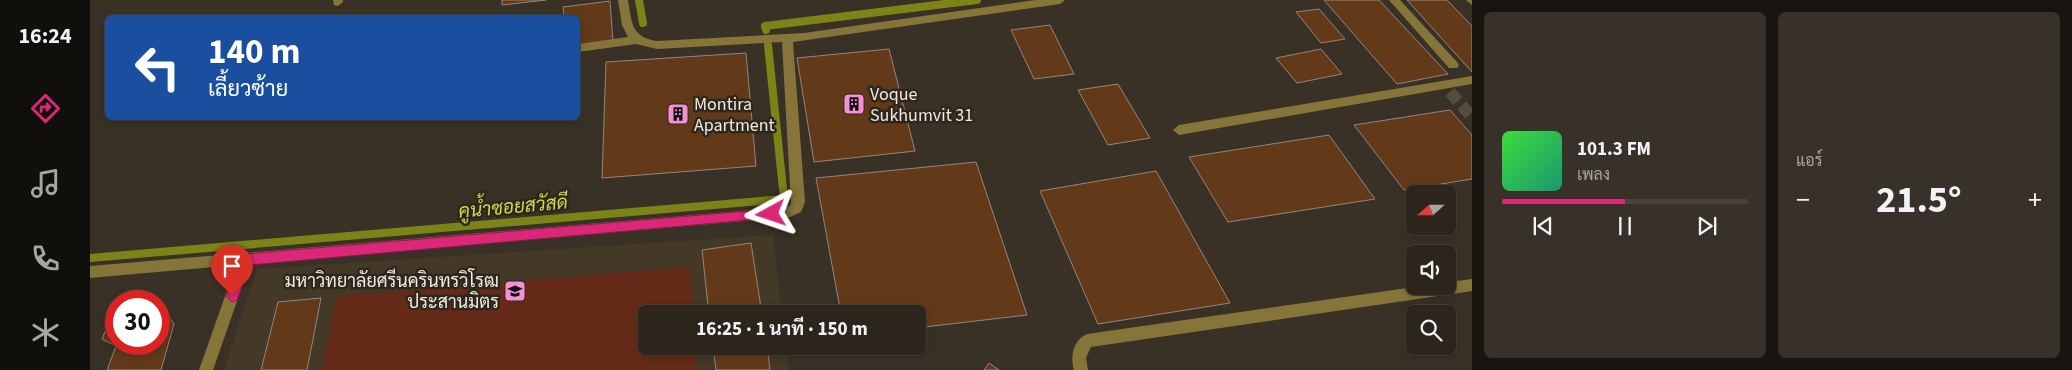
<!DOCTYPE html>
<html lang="th">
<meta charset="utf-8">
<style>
body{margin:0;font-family:"Source Sans 3",Sarabun,sans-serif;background:#373129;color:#f1f3f6;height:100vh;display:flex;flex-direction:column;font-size:19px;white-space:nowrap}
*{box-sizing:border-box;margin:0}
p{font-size:16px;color:#a6a5a3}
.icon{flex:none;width:28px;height:28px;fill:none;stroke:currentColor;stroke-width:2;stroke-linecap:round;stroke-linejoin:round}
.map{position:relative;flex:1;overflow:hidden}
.panel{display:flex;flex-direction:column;gap:12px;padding:12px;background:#18140f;width:600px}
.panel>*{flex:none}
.guide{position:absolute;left:15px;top:15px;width:475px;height:105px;border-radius:8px;box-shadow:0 2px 8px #0003,0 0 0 1px #47423b;background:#1a4fa0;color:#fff;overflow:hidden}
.needle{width:32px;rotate:249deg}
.controls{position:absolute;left:1316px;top:185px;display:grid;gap:10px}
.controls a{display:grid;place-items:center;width:50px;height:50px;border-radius:8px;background:#2b251c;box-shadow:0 2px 8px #0003,0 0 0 1px #47423b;font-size:25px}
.speed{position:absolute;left:15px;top:290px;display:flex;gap:10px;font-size:25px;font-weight:700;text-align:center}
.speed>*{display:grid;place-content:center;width:65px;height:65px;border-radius:50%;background:#2b251c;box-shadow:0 2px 8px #0003,0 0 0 1px #47423b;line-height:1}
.speed .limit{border:8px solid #d22;background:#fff;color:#111}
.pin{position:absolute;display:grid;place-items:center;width:42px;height:42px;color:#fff;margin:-51px -21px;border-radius:50% 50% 50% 0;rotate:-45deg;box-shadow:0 0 5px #0007}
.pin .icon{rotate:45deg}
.me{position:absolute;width:55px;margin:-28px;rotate:265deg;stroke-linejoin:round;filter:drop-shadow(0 0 4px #0008)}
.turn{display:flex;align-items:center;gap:18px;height:105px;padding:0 20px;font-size:22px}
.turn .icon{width:65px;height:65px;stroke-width:2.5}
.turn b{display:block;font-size:35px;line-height:42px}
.big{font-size:38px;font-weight:700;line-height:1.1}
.panel .tile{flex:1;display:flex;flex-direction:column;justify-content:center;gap:8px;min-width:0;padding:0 18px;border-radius:8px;background:#373129}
.song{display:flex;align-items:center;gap:15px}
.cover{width:60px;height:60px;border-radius:8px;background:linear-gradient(135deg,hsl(120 70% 55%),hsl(160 70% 35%))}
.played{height:5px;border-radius:2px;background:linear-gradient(90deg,#db2777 50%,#47423b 50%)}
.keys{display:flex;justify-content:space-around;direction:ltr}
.heat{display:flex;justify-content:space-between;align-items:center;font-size:28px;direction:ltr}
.panel .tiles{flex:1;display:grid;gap:12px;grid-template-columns:repeat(2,1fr)}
.trip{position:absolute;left:548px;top:305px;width:288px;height:50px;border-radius:8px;background:#2b251c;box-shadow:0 2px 8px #0003,0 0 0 1px #47423b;font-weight:700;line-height:50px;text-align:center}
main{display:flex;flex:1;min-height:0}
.menu{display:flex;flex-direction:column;width:90px;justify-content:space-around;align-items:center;background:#110f0b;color:#a6a5a3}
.menu .icon{width:35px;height:35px}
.menu .current{color:#db2777}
.menu b{font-size:22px;color:#f1f3f6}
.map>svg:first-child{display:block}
</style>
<main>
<nav class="menu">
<b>16:24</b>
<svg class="icon current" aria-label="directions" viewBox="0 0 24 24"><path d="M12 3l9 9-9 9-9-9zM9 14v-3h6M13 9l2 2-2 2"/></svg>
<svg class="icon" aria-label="music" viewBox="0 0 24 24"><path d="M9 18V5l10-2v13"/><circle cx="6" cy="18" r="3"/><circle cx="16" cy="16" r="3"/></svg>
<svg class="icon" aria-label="phone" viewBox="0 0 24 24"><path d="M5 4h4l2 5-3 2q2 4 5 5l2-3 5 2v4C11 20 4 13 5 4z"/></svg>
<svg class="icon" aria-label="climate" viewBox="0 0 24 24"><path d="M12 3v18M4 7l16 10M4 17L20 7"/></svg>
</nav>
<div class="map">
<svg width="1382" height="370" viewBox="0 0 1382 370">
<rect width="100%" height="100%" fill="#393126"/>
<path fill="#443827" d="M683,235L692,314H556V346H696L699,370H134L167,269Z"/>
<path fill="#652a18" d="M600,267L603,314H556V346H605L607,370H232L247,296Z"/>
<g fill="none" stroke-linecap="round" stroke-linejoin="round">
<g stroke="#7c8418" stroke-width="8">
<path d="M549,0L553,23"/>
<path d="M676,30L675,26L887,0"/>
<path d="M0,258L694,199L678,45"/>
</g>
</g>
<g fill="#633a19" stroke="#94857c">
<path d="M412,0H456L412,5Z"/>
<path d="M1234,0H1289L1358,74L1307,84Z"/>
<path d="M1317,0H1357L1382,26V72Z"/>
<path d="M520,1L523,42L488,46V18H474L473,7Z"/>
<path d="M1229,9L1255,39L1231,43L1206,12Z"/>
<path d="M960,25L984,74L944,79L921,30Z"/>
<path d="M799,49L825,151L724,162L707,58Z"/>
<path d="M1231,49L1252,74L1207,83L1186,58Z"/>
<path d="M656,53L666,166L512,178L516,62Z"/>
<path d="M1028,84L1060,138L1018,145L988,90Z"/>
<path d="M1360,110L1382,135V179L1314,190L1264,125Z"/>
<path d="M1239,135L1285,199L1138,222L1099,157Z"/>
<path d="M886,162L937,315L826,328V314H751L726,178Z"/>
<path d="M1066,171L1140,303L1008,324L950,191Z"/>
<path d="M661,243L672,314H619L612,250Z"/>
<path d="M231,298L217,370H171L188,302Z"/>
<path d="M23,312H26V344H69V312H76L84,324L71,370H17L26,346L12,339Z"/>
<path d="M623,346H677L680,370H626Z"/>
<path d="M899,363L909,370H894Z"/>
</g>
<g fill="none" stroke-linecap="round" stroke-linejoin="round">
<path stroke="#544d42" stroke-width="12" stroke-dasharray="12 6" stroke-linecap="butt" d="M1360,92L1382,117"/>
<g fill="#857539" fill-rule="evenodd">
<path d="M243,0H253V2L248,6L244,5Z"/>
<path d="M528,0H538C542,23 541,37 567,41L714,33L945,0H975L970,4L703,42L715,202L711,212L700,217L160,264L123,370H109L146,265L0,278V266L698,207L701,204L692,42L567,49L546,44L488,52V44L538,37L532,25Z"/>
<path d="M1299,0H1310L1367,62L1369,65L1367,68H1359Z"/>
<path d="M1376,0H1382V5Z"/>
<path d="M1382,76V84L1089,135L1083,130L1089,125Z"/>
<path d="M1382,279V291L1001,347L996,358L998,370H984C980,357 983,340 997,334L1331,286H1358V282Z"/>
</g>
</g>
<path fill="#db2777" stroke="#8e194d" d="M681,209L687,214L681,218L160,265L147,300L142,302L136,296L149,260L155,254Z"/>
<defs>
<g id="building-square" transform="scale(1.125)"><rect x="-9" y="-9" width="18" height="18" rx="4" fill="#f491d4" stroke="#2f271c"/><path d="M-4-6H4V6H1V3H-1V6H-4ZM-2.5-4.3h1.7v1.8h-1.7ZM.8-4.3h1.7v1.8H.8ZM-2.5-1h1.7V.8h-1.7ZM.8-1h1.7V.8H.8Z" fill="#111"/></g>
<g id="university-square" transform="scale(1.125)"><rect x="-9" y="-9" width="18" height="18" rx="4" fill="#f491d4" stroke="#2f271c"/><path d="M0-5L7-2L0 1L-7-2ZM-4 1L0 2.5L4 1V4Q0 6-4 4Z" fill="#111"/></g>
</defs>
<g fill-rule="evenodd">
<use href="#building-square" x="764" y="104"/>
<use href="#building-square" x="588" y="114"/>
<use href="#university-square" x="425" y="291"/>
</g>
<g text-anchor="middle" stroke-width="5" stroke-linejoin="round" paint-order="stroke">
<g font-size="18" fill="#eee9e2" stroke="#2f271c" text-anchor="start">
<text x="780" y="100">Voque<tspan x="780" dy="21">Sukhumvit 31</tspan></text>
<text x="604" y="110">Montira<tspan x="604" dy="21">Apartment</tspan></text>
<text x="409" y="287" text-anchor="end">มหาวิทยาลัยศรีนครินทรวิโรฒ<tspan x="409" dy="21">ประสานมิตร</tspan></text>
</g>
<g font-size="19" font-style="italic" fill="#ccd855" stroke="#2f271c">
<text transform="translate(423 206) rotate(-5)" y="7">คูน้ำซอยสวัสดี</text>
</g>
</g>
</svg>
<div class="controls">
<a><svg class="needle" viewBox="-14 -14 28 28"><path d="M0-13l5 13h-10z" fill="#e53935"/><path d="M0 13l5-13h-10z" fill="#a6a5a3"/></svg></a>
<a><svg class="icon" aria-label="sound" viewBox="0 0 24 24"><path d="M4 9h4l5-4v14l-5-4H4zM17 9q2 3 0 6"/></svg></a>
<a><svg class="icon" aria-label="search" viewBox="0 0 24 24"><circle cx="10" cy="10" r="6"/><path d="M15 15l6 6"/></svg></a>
</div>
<div class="speed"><div class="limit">30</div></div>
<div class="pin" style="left:142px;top:296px;background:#d93025"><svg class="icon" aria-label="arrive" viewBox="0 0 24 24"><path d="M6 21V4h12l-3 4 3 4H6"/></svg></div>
<svg class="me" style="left:681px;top:214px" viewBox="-20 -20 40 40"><path d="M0-17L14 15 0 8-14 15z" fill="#db2777" stroke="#fff" stroke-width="4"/></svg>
<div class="trip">16:25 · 1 นาที · 150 m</div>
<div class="guide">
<div class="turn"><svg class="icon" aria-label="left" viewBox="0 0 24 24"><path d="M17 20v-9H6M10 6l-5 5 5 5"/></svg><div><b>140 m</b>เลี้ยวซ้าย</div></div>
</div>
</div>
<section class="panel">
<div class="tiles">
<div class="tile">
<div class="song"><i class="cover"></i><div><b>101.3 FM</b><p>เพลง</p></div></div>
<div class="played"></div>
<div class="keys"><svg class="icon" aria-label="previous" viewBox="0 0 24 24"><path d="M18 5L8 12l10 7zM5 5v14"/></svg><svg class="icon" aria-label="pause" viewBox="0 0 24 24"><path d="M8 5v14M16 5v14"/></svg><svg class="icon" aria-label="next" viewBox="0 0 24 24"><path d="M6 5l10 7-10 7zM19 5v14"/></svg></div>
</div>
<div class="tile"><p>แอร์</p>
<div class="heat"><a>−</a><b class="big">21.5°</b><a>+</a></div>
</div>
</div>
</section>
</main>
